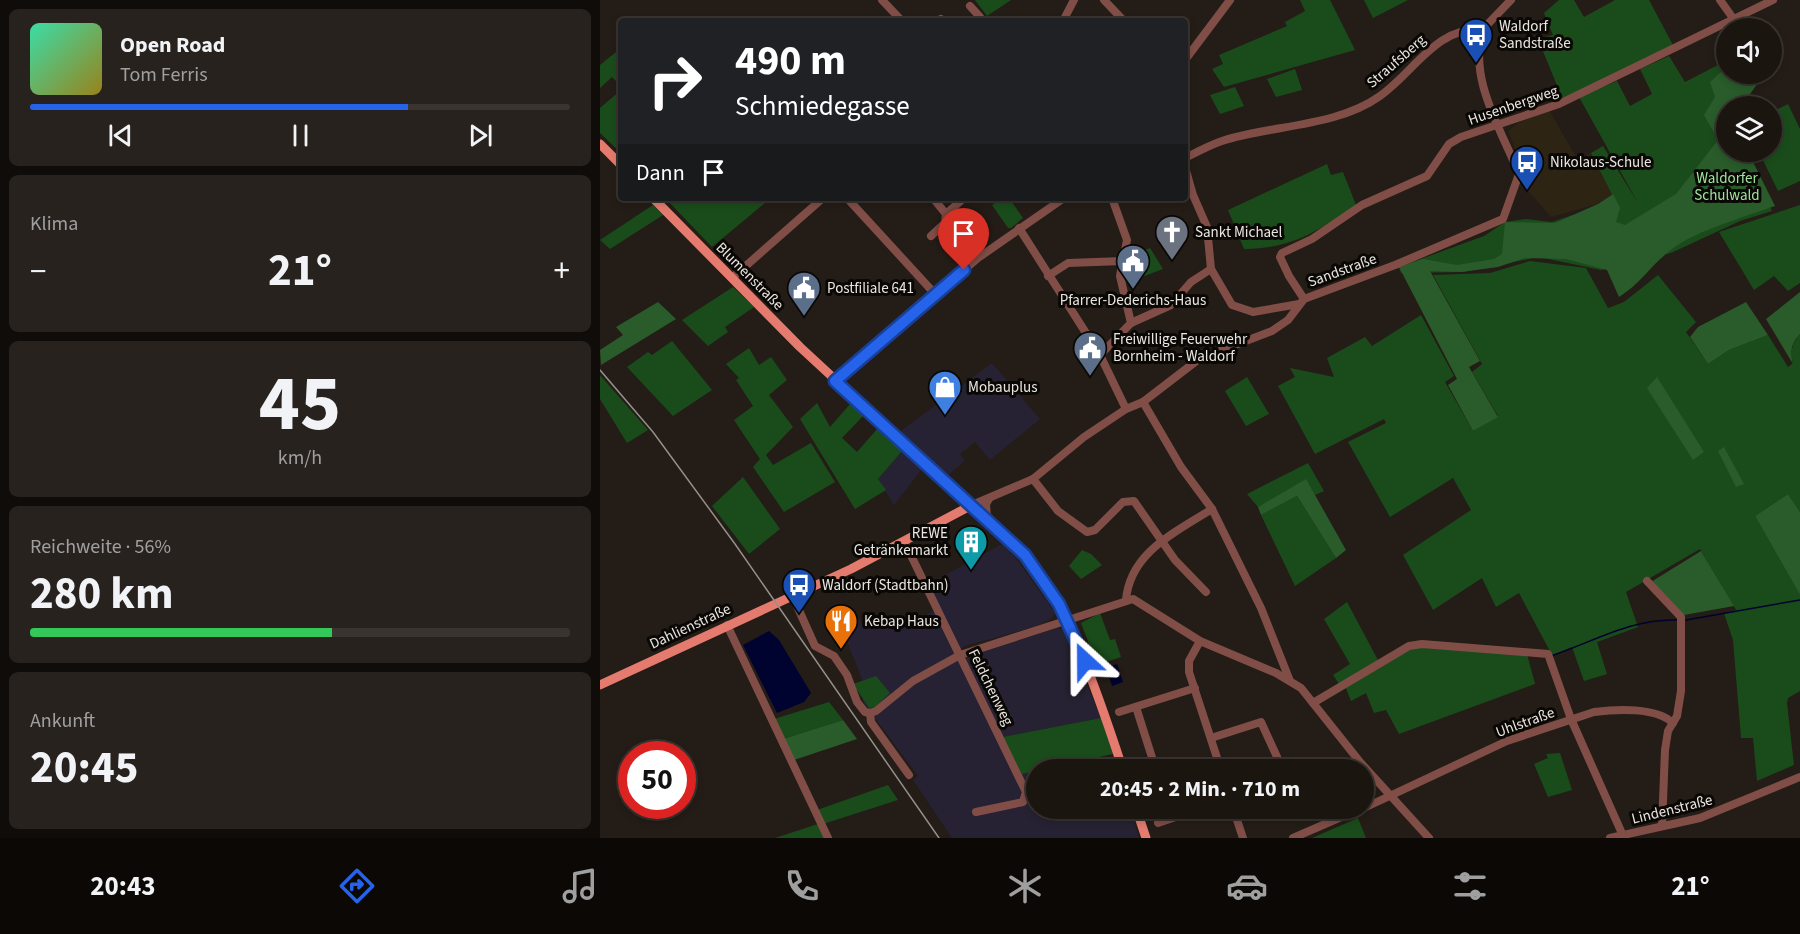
<!DOCTYPE html>
<html lang="de">
<meta charset="utf-8">
<style>
body{margin:0;font-family:"Source Sans 3",sans-serif;background:#28221e;color:#f1f3f6;height:100vh;display:flex;flex-direction:column;font-size:22px;white-space:nowrap}
*{box-sizing:border-box;margin:0}
p{font-size:20px;color:#a09f9f}
.icon{flex:none;width:33px;height:33px;fill:none;stroke:currentColor;stroke-width:2;stroke-linecap:round;stroke-linejoin:round}
.map{position:relative;flex:1;overflow:hidden}
.sheet{display:flex;flex-direction:column;gap:9px;padding:9px;background:#0f0c09;width:600px}
.sheet>*{flex:none}
.guide{position:absolute;left:18px;top:18px;width:570px;height:183px;border-radius:6px;box-shadow:0 3px 9px #0003,0 0 0 2px #393430;background:#202124;color:#fff;overflow:hidden}
.fabs{position:absolute;left:1116px;top:18px;display:grid;gap:12px}
.fabs a{display:grid;place-items:center;width:66px;height:66px;border-radius:50%;background:#1b1510;box-shadow:0 3px 9px #0003,0 0 0 2px #393430;font-size:30px}
.speed{position:absolute;left:18px;top:741px;display:flex;gap:12px;font-size:30px;font-weight:700;text-align:center}
.speed>*{display:grid;place-content:center;width:78px;height:78px;border-radius:50%;background:#1b1510;box-shadow:0 3px 9px #0003,0 0 0 2px #393430;line-height:1}
.speed .limit{border:9px solid #d22;background:#fff;color:#111}
.pin{position:absolute;display:grid;place-items:center;width:51px;height:51px;color:#fff;margin:-62px -26px;border-radius:50% 50% 50% 0;rotate:-45deg;box-shadow:0 0 6px #0007}
.pin .icon{rotate:45deg}
.me{position:absolute;width:66px;margin:-33px;rotate:336deg;stroke-linejoin:round;filter:drop-shadow(0 0 4px #0008)}
.turn{display:flex;align-items:center;gap:21px;height:126px;padding:0 18px;font-size:27px}
.turn .icon{width:78px;height:78px;stroke-width:2.5}
.turn b{display:block;font-size:42px;line-height:51px}
.then{display:flex;align-items:center;height:57px;padding:0 18px;background:#0003;gap:12px;font-size:22px}
.big{font-size:45px;font-weight:700;line-height:1.1}
.sheet .tile{flex:1;display:flex;flex-direction:column;justify-content:center;gap:9px;min-width:0;padding:0 21px;border-radius:9px;background:#28221e}
.sheet .dial{align-items:center;gap:0}
.dial b{font-size:78px;line-height:1}
.song{display:flex;align-items:center;gap:18px}
.cover{width:72px;height:72px;border-radius:9px;background:linear-gradient(135deg,hsl(160 70% 55%),hsl(50 70% 35%))}
.played{height:6px;border-radius:3px;background:linear-gradient(90deg,#2563eb 70%,#393430 70%)}
.keys{display:flex;justify-content:space-around;direction:ltr}
.heat{display:flex;justify-content:space-between;align-items:center;font-size:33px;direction:ltr}
.charge{height:9px;border-radius:4px;background:linear-gradient(90deg,#34c759 56%,#393430 0)}
.trip{position:absolute;left:426px;top:759px;width:348px;height:60px;border-radius:30px;background:#1b1510;box-shadow:0 3px 9px #0003,0 0 0 2px #393430;font-weight:700;line-height:60px;text-align:center}
.dock{display:flex;height:96px;justify-content:space-around;align-items:center;background:#0b0806;color:#a09f9f}
.dock .icon{width:42px;height:42px}
.dock .current{color:#2563eb}
.dock b{font-size:27px;color:#f1f3f6}
main{display:flex;flex:1;min-height:0}
.map>svg:first-child{display:block}
</style>
<main>
<section class="sheet">
<div class="tile">
<div class="song"><i class="cover"></i><div><b>Open Road</b><p>Tom Ferris</p></div></div>
<div class="played"></div>
<div class="keys"><svg class="icon" aria-label="previous" viewBox="0 0 24 24"><path d="M18 5L8 12l10 7zM5 5v14"/></svg><svg class="icon" aria-label="pause" viewBox="0 0 24 24"><path d="M8 5v14M16 5v14"/></svg><svg class="icon" aria-label="next" viewBox="0 0 24 24"><path d="M6 5l10 7-10 7zM19 5v14"/></svg></div>
</div>
<div class="tile"><p>Klima</p>
<div class="heat"><a>−</a><b class="big">21°</b><a>+</a></div>
</div>
<div class="tile dial"><b>45</b><p>km/h</p></div>
<div class="tile"><p>Reichweite · 56%</p><b class="big">280 km</b><div class="charge"></div></div>
<div class="tile"><p>Ankunft</p><b class="big">20:45</b></div>
</section>
<div class="map">
<svg width="1200" height="838" viewBox="0 0 1200 838">
<rect width="100%" height="100%" fill="#241c16"/>
<g fill="#262233">
<path d="M392,363L440,419L390,460L375,442L360,454L365,461L346,477L298,433Z"/>
<path d="M302,451L322,469L294,505L278,479Z"/>
<path d="M402,544L416,558L455,613L451,619L434,627L365,646L361,649L357,648L327,585Z"/>
<path d="M336,610L360,659L451,630L459,628L464,631L501,718L403,737L427,773L436,771V808L531,809L539,838H352L313,780L318,776L263,702L262,679L240,624L258,617L264,629L289,619L293,630Z"/>
<path d="M490,759L493,769L441,770Z"/>
</g>
<path fill="#2d2414" d="M949,110L978,160L991,153L1013,194L997,204L951,217L923,185L926,177L908,131L923,119Z"/>
<g fill="#1a4c1b">
<path d="M375,0H411L387,16Z"/>
<path d="M700,0H730L755,50L624,87L612,69L623,64L619,55L687,26L685,22L705,11Z"/>
<path d="M764,0H808L773,18Z"/>
<path d="M959,0H974L984,17L1015,0H1049L1074,47L963,100L938,39L953,35L944,13Z"/>
<path d="M21,48V86L12,77L0,88V65Z"/>
<path d="M1069,56L1085,82L1120,64V70L1126,74L1161,76L1143,106H1126V152L1165,196L1172,211L1140,221L1071,253L1001,270L939,257L864,272L801,273L799,267L884,236L905,222L926,219L952,222L976,214L1019,208L991,153L1003,146L1038,203L979,97L1017,81L1030,106L1052,94L1040,69Z"/>
<path d="M695,69L702,90L676,97L667,79Z"/>
<path d="M635,87L644,106L620,114L610,95Z"/>
<path d="M21,90V153L0,133V108Z"/>
<path d="M1188,104L1200,129V181L1178,191L1159,152H1172V112Z"/>
<path d="M727,164L731,175L743,172L756,205C716,232 694,248 644,249L628,210Z"/>
<path d="M65,198H171L112,247Z"/>
<path d="M402,198H409L423,218L411,228H408L392,205Z"/>
<path d="M53,205L63,215L10,249L0,240Z"/>
<path d="M1200,205V283L1188,291L1174,276L1154,290L1119,232Z"/>
<path d="M550,248L563,269L526,283L523,273L530,256Z"/>
<path d="M930,261L986,268L1008,308L1024,302L1058,275L1096,322L1086,332L1108,364L1129,350L1168,335L1188,367L1193,363C1190,351 1192,344 1200,334V512L1188,494L1155,516L1200,595V691L1188,698L1187,703L1194,765L1157,781L1153,738H1141L1133,640L1124,613L1136,610L1100,549L1026,592L1038,627L997,642L1007,674L984,681L972,647L952,655L919,593L896,607L882,578L833,610L803,555L871,510L853,478L790,517L748,442L786,423L784,419L715,454L678,386L695,377L690,368L734,377L727,358L765,337L772,346L821,315L854,376L845,382L873,431L898,416L872,372L882,364L833,275L890,273Z"/>
<path d="M133,287L154,307L125,327L128,332L108,346L82,320Z"/>
<path d="M72,341L112,390L73,416L27,367L48,352L52,355Z"/>
<path d="M149,348L159,365L171,357L187,380L169,395L193,427L166,455L173,465L211,443L235,482L184,512L153,467L160,459L134,420L153,406L136,380L139,378L126,364Z"/>
<path d="M0,375L48,430L27,443L0,399Z"/>
<path d="M647,377L669,414L646,426L625,391Z"/>
<path d="M217,403L230,427L251,403L264,415L242,438L257,452L278,428L302,451L278,479L286,490L255,509L200,419Z"/>
<path d="M708,463L724,491L715,495L706,480L658,507L647,494Z"/>
<path d="M143,477L180,529L149,554L112,506Z"/>
<path d="M697,496L736,558L695,586L661,515Z"/>
<path d="M482,550L491,554L502,565L481,579L469,566Z"/>
<path d="M747,602L779,662L821,646L927,654L935,684L799,734L786,710L774,713L766,693L751,701L745,686L739,684L733,675L750,664L724,619Z"/>
<path d="M500,613L510,640L515,639L521,657L497,665L481,623Z"/>
<path d="M276,676L290,693L275,707L269,708L253,684Z"/>
<path d="M229,702L243,720L183,739L174,719Z"/>
<path d="M501,718L513,754L422,774L403,737Z"/>
<path d="M960,753L972,790L948,797L934,764L948,758L946,754Z"/>
<path d="M614,759L617,767L614,770L586,769Z"/>
<path d="M288,785L298,800L223,824L217,810Z"/>
<path d="M758,818L766,838H712Z"/>
<path d="M218,824L225,838H175Z"/>
</g>
<g fill="#295c2a">
<path d="M1126,59V74H1165L1146,99L1143,106H1126V152H1148L1175,206C1145,217 1090,232 1067,253C1048,269 1041,283 1019,297L1007,270L966,259L925,258L898,267L861,272L830,271L880,361L869,367L898,417L873,431L848,385L857,379L799,267L823,259L857,265L894,259L902,254L905,222L955,223L998,204L1013,194L1020,208L1016,222L1025,225L1076,194L1118,140L1104,115L1115,97L1110,82L1121,72L1120,64Z"/>
<path d="M1200,292V334C1191,344 1190,351 1193,364L1166,319Z"/>
<path d="M58,302L76,319L1,365L0,350L23,335L16,327Z"/>
<path d="M1146,302L1168,335L1129,350L1108,364L1090,337L1098,327Z"/>
<path d="M1057,377L1104,452L1093,460L1047,388Z"/>
<path d="M1124,447L1144,484L1136,487L1118,451Z"/>
<path d="M706,479L746,550L736,558L697,496L661,515L658,507Z"/>
<path d="M1188,494L1200,512V595L1155,516Z"/>
<path d="M1101,551L1134,606L1084,615L1051,582Z"/>
<path d="M243,720L257,739L194,760L183,739Z"/>
</g>
<g fill="#00022f">
<path d="M169,631L179,640L211,693L204,702L177,713L143,645Z"/>
<path d="M517,664L523,682L512,686L506,668Z"/>
</g>
<g fill="none" stroke-linecap="round" stroke-linejoin="round">
<g stroke="#00022f" stroke-width="1.5">
<path d="M1086,620L1200,600"/>
<path d="M951,656C993,642 1032,618 1078,620"/>
</g>
<g stroke="#814e47" stroke-width="8">
<path d="M282,0L302,21"/>
<path d="M504,0L524,21"/>
<path d="M1120,0L1135,21"/>
<path d="M370,6L380,17L376,21"/>
<path d="M341,19L344,21"/>
<path d="M463,21L474,0"/>
<path d="M585,60L630,0"/>
<path d="M585,158C597,152 610,145 622,141C671,125 737,127 780,96C815,71 835,28 884,28L911,0"/>
<path d="M585,167L593,195L607,227L611,269L632,305L653,312L699,304"/>
<path d="M247,198L335,294"/>
<path d="M333,198L346,214L364,198"/>
<path d="M512,198L527,240L520,276L531,323"/>
<path d="M419,228L500,355L526,409"/>
<path d="M331,236L345,223L346,214"/>
<path d="M448,276L468,263L523,261"/>
<path d="M132,278L223,198"/>
<path d="M704,299L689,276L680,257L682,253L712,239L762,205L827,176L849,144L861,137L959,104L1173,0"/>
<path d="M500,355L531,323L571,305L591,282L611,269"/>
<path d="M235,381L378,258L464,198"/>
<path d="M543,402L581,467L612,509L661,608L690,681"/>
<path d="M433,479L458,511L487,532L495,530L523,502L534,501L575,560L606,592"/>
<path d="M372,505L433,479L484,437L526,409L543,402L599,359L672,331L688,320L704,299L795,265L903,219L919,174C902,131 866,76 884,28"/>
<path d="M387,518L386,504L389,499"/>
<path d="M304,541L426,792L423,802L376,812"/>
<path d="M1047,581L1081,617V691L1077,716L1068,731L1065,750L1062,826"/>
<path d="M193,597L215,646L234,656L247,675L257,702L265,712L270,713"/>
<path d="M526,600C530,552 576,532 612,509"/>
<path d="M127,625L228,838"/>
<path d="M600,641L589,661V672L621,770"/>
<path d="M713,703L809,646L822,644L948,654L971,719L1024,838"/>
<path d="M536,707L556,770"/>
<path d="M519,712L595,688"/>
<path d="M270,713L276,711L313,681L360,655L533,599L600,641L676,673L701,688L760,762L829,838"/>
<path d="M270,713L271,722L309,775"/>
<path d="M611,738L661,722L683,770"/>
<path d="M538,767L554,762"/>
<path d="M569,808L572,818"/>
<path d="M633,808L643,838"/>
<path d="M764,808L907,741L994,712C1017,709 1056,707 1073,723"/>
<path d="M558,823L602,808"/>
<path d="M693,838L762,808"/>
<path d="M1010,838L1100,818L1200,777"/>
</g>
<g stroke="#e57b6f" stroke-width="9">
<path d="M0,144L21,165"/>
<path d="M53,198L200,347L425,555C474,619 498,694 523,770"/>
<path d="M0,685L251,569L372,505"/>
<path d="M536,808L546,838"/>
</g>
<path stroke="#958f8a" stroke-width="1.5" d="M0,370L53,432L135,544L339,838"/>
</g>
<g fill="none" stroke-linecap="round" stroke-linejoin="round">
<g stroke="#184099" stroke-width="15">
<path id="route" d="M364,270L235,381L425,555L459,604L485,661"/>
</g>
<use href="#route" stroke="#2563eb" stroke-width="10"/>
</g>
<defs>
<g id="bus-pin" transform="scale(1.725)"><path d="M0 17L-7.5 6A9.5 9.5 0 1 1 7.5 6Z" fill="#1a4fb4" stroke="#0a0805"/><path d="M-5-6H5V4H4V6H2V4H-2V6H-4V4H-5ZM-3.5-4V0h7V-4ZM-3.5 1.2v1.5H-2V1.2ZM2 1.2v1.5H3.5V1.2Z" fill="#fff"/></g>
<g id="church-pin" transform="scale(1.725)"><path d="M0 17L-7.5 6A9.5 9.5 0 1 1 7.5 6Z" fill="#6b7280" stroke="#0a0805"/><path d="M-1.2-6h2.4v3.5h3.3v2.4h-3.3V6h-2.4V-.1h-3.3v-2.4h3.3Z" fill="#fff"/></g>
<g id="civic-pin" transform="scale(1.725)"><path d="M0 17L-7.5 6A9.5 9.5 0 1 1 7.5 6Z" fill="#5c6f8a" stroke="#0a0805"/><path d="M-.6-6.5H3V-4.5H.6V-3L4-1V1h2V6H-6V1h2V-1L-.6-3ZM-1.2 2.5V6h2.4V2.5Z" fill="#fff"/></g>
<g id="shop-pin" transform="scale(1.725)"><path d="M0 17L-7.5 6A9.5 9.5 0 1 1 7.5 6Z" fill="#3f7fe0" stroke="#0a0805"/><path d="M-5-2.5h2.3a2.7 3.5 0 0 1 5.4 0H5L5.5 6h-11ZM-1.5-2.5h3a1.5 2.3 0 0 0-3 0Z" fill="#fff"/></g>
<g id="building-pin" transform="scale(1.725)"><path d="M0 17L-7.5 6A9.5 9.5 0 1 1 7.5 6Z" fill="#0f9aa8" stroke="#0a0805"/><path d="M-4-6H4V6H1V3H-1V6H-4ZM-2.5-4.3h1.7v1.8h-1.7ZM.8-4.3h1.7v1.8H.8ZM-2.5-1h1.7V.8h-1.7ZM.8-1h1.7V.8H.8Z" fill="#fff"/></g>
<g id="restaurant-pin" transform="scale(1.725)"><path d="M0 17L-7.5 6A9.5 9.5 0 1 1 7.5 6Z" fill="#e8710a" stroke="#0a0805"/><path d="M-5-6h1v4h1v-4h1v4h1v-4h1v5L-1.5 .5V6h-2V.5L-5-1ZM5-6V6H3V1.5H1.5Q1.5-4 5-6Z" fill="#fff"/></g>
</defs>
<g fill-rule="evenodd">
<use href="#bus-pin" x="876" y="35"/>
<use href="#bus-pin" x="927" y="162"/>
<use href="#church-pin" x="572" y="232"/>
<use href="#civic-pin" x="533" y="261"/>
<use href="#civic-pin" x="204" y="288"/>
<use href="#civic-pin" x="490" y="348"/>
<use href="#shop-pin" x="345" y="387"/>
<use href="#building-pin" x="371" y="542"/>
<use href="#bus-pin" x="199" y="585"/>
<use href="#restaurant-pin" x="241" y="621"/>
</g>
<g text-anchor="middle" stroke-width="6" stroke-linejoin="round" paint-order="stroke">
<g font-size="15" fill="#ebe6e2" stroke="#0a0805" text-anchor="start">
<text x="899" y="31">Waldorf<tspan x="899" dy="17">Sandstraße</tspan></text>
<text x="950" y="167">Nikolaus-Schule</text>
<text x="595" y="237">Sankt Michael</text>
<text x="227" y="293">Postfiliale 641</text>
<text x="533" y="305" text-anchor="middle">Pfarrer-Dederichs-Haus</text>
<text x="513" y="344">Freiwillige Feuerwehr<tspan x="513" dy="17">Bornheim - Waldorf</tspan></text>
<text x="368" y="392">Mobauplus</text>
<text x="348" y="538" text-anchor="end">REWE<tspan x="348" dy="17">Getränkemarkt</tspan></text>
<text x="222" y="590">Waldorf (Stadtbahn)</text>
<text x="264" y="626">Kebap Haus</text>
</g>
<g font-size="15" fill="#ebe6e2" stroke="#0a0805">
<text transform="translate(796 61) rotate(-41)" y="5">Straufsberg</text>
<text transform="translate(913 105) rotate(-19)" y="5">Husenbergweg</text>
<text transform="translate(742 270) rotate(-20)" y="5">Sandstraße</text>
<text transform="translate(150 276) rotate(45)" y="5">Blumenstraße</text>
<text transform="translate(90 626) rotate(-25)" y="5">Dahlienstraße</text>
<text transform="translate(391 687) rotate(64)" y="5">Feldchenweg</text>
<text transform="translate(925 722) rotate(-20)" y="5">Uhlstraße</text>
<text transform="translate(1072 809) rotate(-14)" y="5">Lindenstraße</text>
</g>
<g font-size="15" fill="#9ee79c" stroke="#0a0805">
<text x="1127" y="183">Waldorfer<tspan x="1127" dy="17">Schulwald</tspan></text>
</g>
</g>
</svg>
<div class="fabs">
<a><svg class="icon" aria-label="sound" viewBox="0 0 24 24"><path d="M4 9h4l5-4v14l-5-4H4zM17 9q2 3 0 6"/></svg></a>
<a><svg class="icon" aria-label="layers" viewBox="0 0 24 24"><path d="M12 4l9 5-9 5-9-5zM3 14l9 5 9-5"/></svg></a>
</div>
<div class="speed"><div class="limit">50</div></div>
<div class="pin" style="left:364px;top:270px;background:#d93025"><svg class="icon" aria-label="arrive" viewBox="0 0 24 24"><path d="M6 21V4h12l-3 4 3 4H6"/></svg></div>
<svg class="me" style="left:485px;top:661px" viewBox="-20 -20 40 40"><path d="M0-17L14 15 0 8-14 15z" fill="#2563eb" stroke="#fff" stroke-width="4"/></svg>
<div class="trip">20:45 · 2 Min. · 710 m</div>
<div class="guide">
<div class="turn"><svg class="icon" aria-label="right" viewBox="0 0 24 24"><path d="M7 20v-9h11M14 6l5 5-5 5"/></svg><div><b>490 m</b>Schmiedegasse</div></div>
<div class="then">Dann<svg class="icon" aria-label="arrive" viewBox="0 0 24 24"><path d="M6 21V4h12l-3 4 3 4H6"/></svg></div>
</div>
</div>
</main>
<nav class="dock">
<b>20:43</b>
<svg class="icon current" aria-label="directions" viewBox="0 0 24 24"><path d="M12 3l9 9-9 9-9-9zM9 14v-3h6M13 9l2 2-2 2"/></svg>
<svg class="icon" aria-label="music" viewBox="0 0 24 24"><path d="M9 18V5l10-2v13"/><circle cx="6" cy="18" r="3"/><circle cx="16" cy="16" r="3"/></svg>
<svg class="icon" aria-label="phone" viewBox="0 0 24 24"><path d="M5 4h4l2 5-3 2q2 4 5 5l2-3 5 2v4C11 20 4 13 5 4z"/></svg>
<svg class="icon" aria-label="climate" viewBox="0 0 24 24"><path d="M12 3v18M4 7l16 10M4 17L20 7"/></svg>
<svg class="icon" aria-label="car" viewBox="0 0 24 24"><path d="M5 17H2v-5l4-1 3-4h7l3 4 3 1v5h-3M9 17h6M6 11h13"/><circle cx="7" cy="17" r="2"/><circle cx="17" cy="17" r="2"/></svg>
<svg class="icon" aria-label="filters" viewBox="0 0 24 24"><path d="M4 7h16M4 17h16"/><circle cx="9" cy="7" r="2"/><circle cx="15" cy="17" r="2"/></svg>
<b>21°</b>
</nav>
